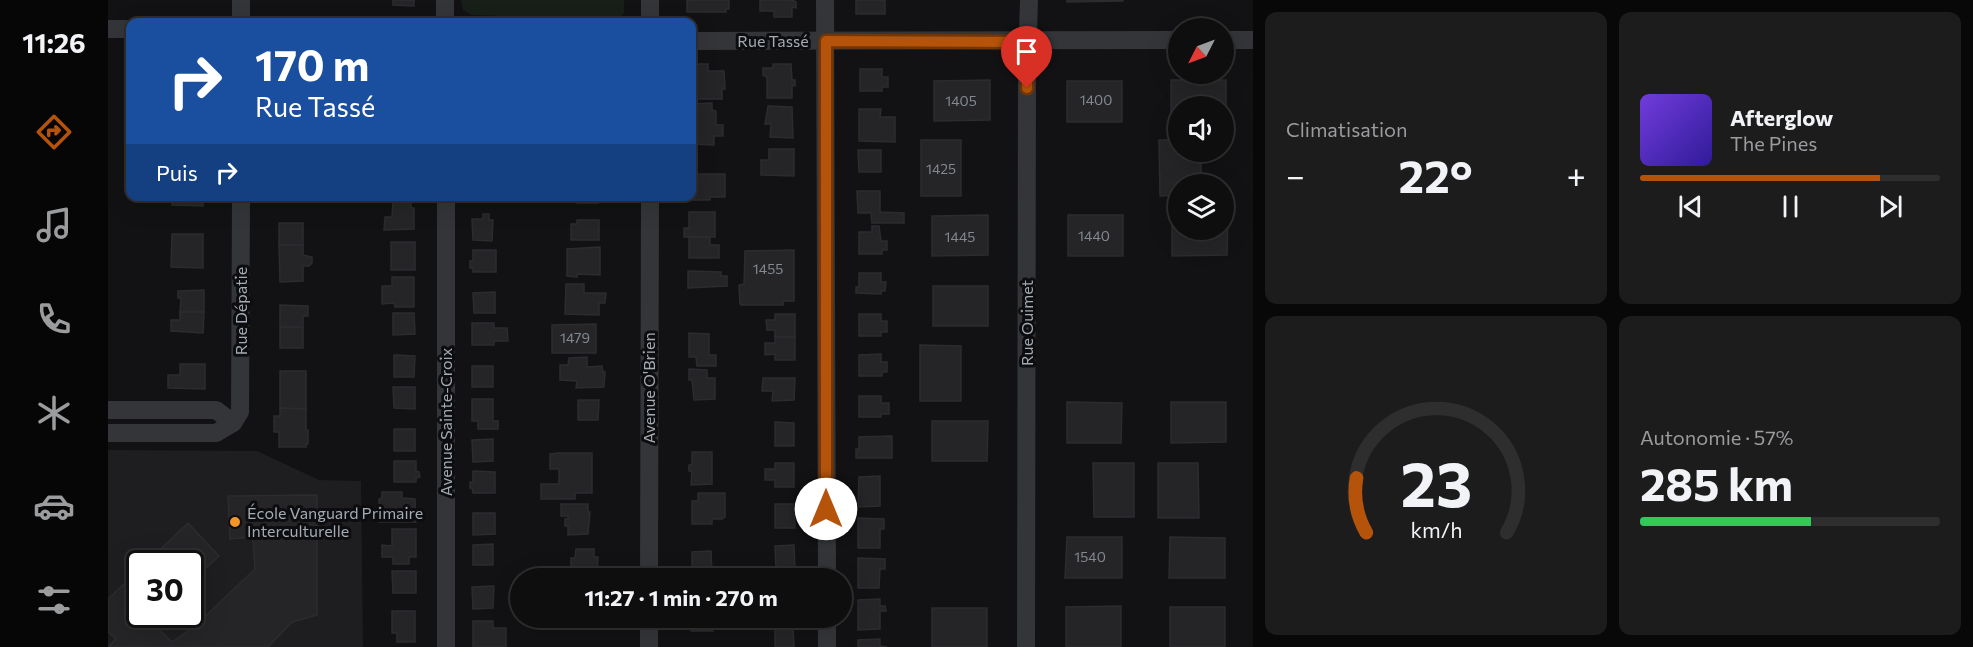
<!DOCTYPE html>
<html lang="fr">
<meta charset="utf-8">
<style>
body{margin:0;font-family:Commissioner,sans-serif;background:#1c1c1d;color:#f1f3f6;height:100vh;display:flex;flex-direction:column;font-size:22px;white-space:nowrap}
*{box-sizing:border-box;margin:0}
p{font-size:20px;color:#9b9c9e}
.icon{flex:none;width:33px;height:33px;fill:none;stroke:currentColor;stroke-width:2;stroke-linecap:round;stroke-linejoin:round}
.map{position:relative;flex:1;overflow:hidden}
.drawer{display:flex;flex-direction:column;gap:12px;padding:12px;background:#080808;width:720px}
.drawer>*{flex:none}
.hud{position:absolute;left:18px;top:18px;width:570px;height:183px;border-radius:12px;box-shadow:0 6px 24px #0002,0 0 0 2px #2e2e2f;background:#1a4fa0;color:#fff;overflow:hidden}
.needle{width:39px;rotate:228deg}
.fabs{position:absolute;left:1060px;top:18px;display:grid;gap:12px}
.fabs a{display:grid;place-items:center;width:66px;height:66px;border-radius:50%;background:#0e0e0f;box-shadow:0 6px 24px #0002,0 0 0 2px #2e2e2f;font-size:30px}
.speed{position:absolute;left:18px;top:550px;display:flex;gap:12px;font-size:30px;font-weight:700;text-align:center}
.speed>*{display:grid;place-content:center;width:78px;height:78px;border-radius:50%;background:#0e0e0f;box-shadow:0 6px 24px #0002,0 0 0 2px #2e2e2f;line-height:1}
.speed .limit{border:3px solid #111;border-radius:9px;background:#fff;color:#111}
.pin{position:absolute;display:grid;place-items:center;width:51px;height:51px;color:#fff;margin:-62px -26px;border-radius:50% 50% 50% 0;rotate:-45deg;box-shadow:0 0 6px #0007}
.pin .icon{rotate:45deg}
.me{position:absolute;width:66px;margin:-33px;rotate:0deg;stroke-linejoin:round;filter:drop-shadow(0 0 4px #0008)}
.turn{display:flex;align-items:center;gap:21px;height:126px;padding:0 30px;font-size:27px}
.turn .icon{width:78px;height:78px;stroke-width:2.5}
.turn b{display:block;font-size:42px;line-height:51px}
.then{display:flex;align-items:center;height:57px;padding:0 30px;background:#0003;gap:12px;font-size:22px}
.big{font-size:45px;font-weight:700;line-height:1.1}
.drawer .widget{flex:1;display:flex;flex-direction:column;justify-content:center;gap:9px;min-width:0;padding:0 21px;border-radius:12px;background:#1c1c1d}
.drawer .dial{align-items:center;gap:0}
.dial svg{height:156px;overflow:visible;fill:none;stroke:#2e2e2f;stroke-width:7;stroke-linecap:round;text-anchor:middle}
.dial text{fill:#f1f3f6;stroke:none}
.song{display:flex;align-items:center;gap:18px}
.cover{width:72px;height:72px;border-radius:9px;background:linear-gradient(135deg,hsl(260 70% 55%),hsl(250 70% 35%))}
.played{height:6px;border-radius:3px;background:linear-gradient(90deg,#b45309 80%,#2e2e2f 80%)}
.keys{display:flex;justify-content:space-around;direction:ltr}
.heat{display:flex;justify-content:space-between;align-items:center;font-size:33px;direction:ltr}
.charge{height:9px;border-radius:4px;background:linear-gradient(90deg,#34c759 57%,#2e2e2f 0)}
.drawer .tiles{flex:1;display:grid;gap:12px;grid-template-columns:repeat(2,1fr)}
.trip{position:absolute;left:402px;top:568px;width:342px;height:60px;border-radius:30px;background:#0e0e0f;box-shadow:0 6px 24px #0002,0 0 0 2px #2e2e2f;font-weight:700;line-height:60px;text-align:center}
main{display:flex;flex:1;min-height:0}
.dock{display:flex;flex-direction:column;width:108px;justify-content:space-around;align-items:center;background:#060606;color:#9b9c9e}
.dock .icon{width:42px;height:42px}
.dock .current{color:#b45309}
.dock b{font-size:27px;color:#f1f3f6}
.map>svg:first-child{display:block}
</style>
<main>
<nav class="dock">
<b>11:26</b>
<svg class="icon current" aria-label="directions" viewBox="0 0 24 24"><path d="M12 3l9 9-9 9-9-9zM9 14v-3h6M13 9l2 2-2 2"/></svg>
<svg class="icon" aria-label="music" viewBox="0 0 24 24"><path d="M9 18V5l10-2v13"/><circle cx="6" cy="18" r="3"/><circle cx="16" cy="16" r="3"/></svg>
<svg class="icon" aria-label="phone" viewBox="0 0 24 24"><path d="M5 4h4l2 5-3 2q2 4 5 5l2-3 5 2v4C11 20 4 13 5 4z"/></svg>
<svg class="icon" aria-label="climate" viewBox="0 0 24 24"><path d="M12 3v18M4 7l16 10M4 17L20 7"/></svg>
<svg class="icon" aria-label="car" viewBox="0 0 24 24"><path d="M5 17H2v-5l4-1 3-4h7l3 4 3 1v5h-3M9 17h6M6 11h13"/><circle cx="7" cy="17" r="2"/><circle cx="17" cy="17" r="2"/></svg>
<svg class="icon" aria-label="filters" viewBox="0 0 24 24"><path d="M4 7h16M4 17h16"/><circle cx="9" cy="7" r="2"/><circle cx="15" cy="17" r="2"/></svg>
</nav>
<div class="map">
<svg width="1145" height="647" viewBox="0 0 1145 647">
<rect width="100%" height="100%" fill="#121214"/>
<path fill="#1e1e21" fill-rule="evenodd" d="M0,450L149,451L211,480L253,481L255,647H0ZM32,564H82V615H32Z"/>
<path fill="#181e18" d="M353,0H516V13L512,18L504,20L364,15L355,10Z"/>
<g fill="#252528" stroke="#2c2c30" stroke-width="1.5">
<path d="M285,0H306V6L285,5Z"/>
<path d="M579,0H621V9H618V12H579Z"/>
<path d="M652,0H684L688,2V8L684,7V17H666V11H652Z"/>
<rect x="748" y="0" width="29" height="14"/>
<path d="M959,0H1015V1L959,2Z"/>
<path d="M584,64H600V71H616L617,89H614V99H584Z"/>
<path d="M665,64H683L684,80H687V86L684,85V98H659V77L655,75V68H665Z"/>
<path d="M752,69H774V77H780V87H774V91H752Z"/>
<path d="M882,80V120L826,121V81Z"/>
<path d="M1063,80H1118V120H1116V106H1071V120H1063Z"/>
<rect x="959" y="81" width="55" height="41"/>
<path d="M604,103V110L608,111V125H615V136H606V145L584,144V104Z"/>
<path d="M660,106L684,107L685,138L662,137L663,124H657Z"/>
<path d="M751,109H773L772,117H787V142L751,141Z"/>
<rect x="813" y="140" width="40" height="56"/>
<path d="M1051,140H1071V152H1093V184H1071V195L1052,196Z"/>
<path d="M661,149H686V176L653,175V160H661Z"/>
<path d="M750,150H773V172H751Z"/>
<path d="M584,174H617V197H602V200H579V196H584Z"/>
<path d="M749,191H772V212L796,213V223H764L763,213H750Z"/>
<path d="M64,196H95V206L64,205Z"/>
<path d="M172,196H194V198L172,200Z"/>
<rect x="469" y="196" width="21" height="7"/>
<path d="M285,200H303V208H306V229L276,230L277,217H284Z"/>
<path d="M581,212H607V237H576V228H581Z"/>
<path d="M375,214H381V220H385L384,241L365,240L364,219H375Z"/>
<path d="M880,215V255L824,256V216Z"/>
<rect x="960" y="215" width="55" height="41"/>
<path d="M1071,215V230H1116V215H1120L1119,255L1064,256V216Z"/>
<path d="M469,220H491V240H463V224H469Z"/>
<rect x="171" y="223" width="24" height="22"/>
<path d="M764,226H771L773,241H779V250H774V254H751V232H764Z"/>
<path d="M64,234H95V268L63,267Z"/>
<path d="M581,237H602V245H611V258H581Z"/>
<rect x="283" y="242" width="24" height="28"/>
<path d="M171,245H195V255L204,257V263L201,266H195V281L172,282Z"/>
<path d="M492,247V275L469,274V277L459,276V249Z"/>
<path d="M365,250H388V272H365V268H362V261H365Z"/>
<path d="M686,250V301H675V305H634L632,304L631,285L636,284L637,251Z"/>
<path d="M580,271L613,272V276H619V286L580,288Z"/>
<path d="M751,273H773V282H778L777,291H773V294L748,293V287H751Z"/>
<path d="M284,277H306V307H287L286,303L274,304V286H284Z"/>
<path d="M458,284H476V293H498L497,303H491V315L457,314Z"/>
<rect x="825" y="286" width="55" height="40"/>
<path d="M96,290V312H72L73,298H70V291Z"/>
<path d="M387,292V313H366L365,293Z"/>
<path d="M172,305L200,306V316H195V327H172Z"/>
<path d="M72,312H96L95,333L63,331V320H72Z"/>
<path d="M285,313H306L307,334L285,335Z"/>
<path d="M667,314H687V337H667V330H659L658,320H667Z"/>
<path d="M751,314H773V321H779V332H773V336H751Z"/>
<path d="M364,323H386V328H399L400,341H386V345H364Z"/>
<path d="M488,324V353H444V325Z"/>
<rect x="172" y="327" width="23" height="21"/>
<path d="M581,333L601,334V355H608V366H589L588,357H581Z"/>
<path d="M667,337H687V360H667V354L657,355V343H667Z"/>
<path d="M812,345L853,346V401H812Z"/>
<path d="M773,354V362H779V372H774V376H751V355Z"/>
<path d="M286,355L307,356L306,377H286Z"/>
<path d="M479,357V367L494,366L495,372H497L496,387L468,388L469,381L452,380V365H460L461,358Z"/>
<path d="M72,364H97V389L60,388V375H72Z"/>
<rect x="364" y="366" width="21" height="21"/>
<path d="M581,369L599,370V378H607V399L586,400L584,380H581Z"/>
<path d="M172,371H198V409L172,408Z"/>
<path d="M655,378H687L686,400L664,401L665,391H654Z"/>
<path d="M285,387H307V409L286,408Z"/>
<path d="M751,396H773V403H781V414H773V417H751Z"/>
<path d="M364,399H385V421H390V429H370V421H364Z"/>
<path d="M470,400H491L490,420H470Z"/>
<path d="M959,402L1014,403L1013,443H959Z"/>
<path d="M1063,402H1118V442L1063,443Z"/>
<path d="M172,408L198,409V430H200V444H198V447H171V432H166V416H172Z"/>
<path d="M824,421H880L879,461H824Z"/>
<path d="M667,422L686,423V446H667Z"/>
<rect x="286" y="429" width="21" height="22"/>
<path d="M784,436V458H748V449H751V437Z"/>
<path d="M385,439V461L365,462L364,440Z"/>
<path d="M584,452H604V484L583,485L584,472L581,471V465H584Z"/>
<path d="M451,453H484V493H467V499H433V484H451V469H442V454Z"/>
<path d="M286,461H308V471L311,472L312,477L308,478V482H286Z"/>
<path d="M667,463H686V487H667V480H657V469H667Z"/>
<path d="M985,463H1026V517H986Z"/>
<path d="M1050,463H1090L1091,518H1050Z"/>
<path d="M365,471L387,472V493H365L364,488H362V482H365Z"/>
<path d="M772,476V506L750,507L751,477Z"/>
<path d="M274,492H294V498L307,499L308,522H271V499L274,498Z"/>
<path d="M590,493H617V517L614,519H604V524H584V501H590Z"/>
<path d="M209,495V615L184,622L160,647H0L8,639L0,632V599L32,569V615H50L43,622L64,642L86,627L147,569L145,537L122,539L120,496Z"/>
<path d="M453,504H480V512H482L480,534L460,535V526H457V519H460V516H453Z"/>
<path d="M667,504H686L687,528H667Z"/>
<path d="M365,513H387V534L365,535Z"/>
<path d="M750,518L776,519V529H772V548H750Z"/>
<path d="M80,523L111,556L82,583V564H37Z"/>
<path d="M284,529H308V557H301V564H285V557H274V545L284,546Z"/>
<path d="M959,537H1014V578H957Z"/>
<path d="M1062,537L1117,538V578H1061Z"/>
<path d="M385,544V565H365V545Z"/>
<path d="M686,545L687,569H668L667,546Z"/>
<path d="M468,549H486V557H490L489,578H470V576L463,575V558H467Z"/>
<path d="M603,551L604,574H584V552Z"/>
<path d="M750,558L777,559V569H772L771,588H750Z"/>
<path d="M284,571H308V593H285Z"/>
<path d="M386,586L385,608L365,609L364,587Z"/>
<path d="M772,599V606H777L778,611H772V629L750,630V600Z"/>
<path d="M1013,606V647H958V607Z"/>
<rect x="1062" y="607" width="55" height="40"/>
<rect x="824" y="608" width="55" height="39"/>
<path d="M284,611H307V642H289V633H284Z"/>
<rect x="583" y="618" width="22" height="13"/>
<path d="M365,621H385V628H398V647H365Z"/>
<path d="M685,627L686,647H667V628Z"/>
<path d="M772,639V646L779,647H750V640Z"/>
</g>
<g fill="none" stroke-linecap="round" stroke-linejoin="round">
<g stroke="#333539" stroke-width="18">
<path d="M133,0V22"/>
<path d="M337,0V22"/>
<path d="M717,0L719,579"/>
<path d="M542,22V0"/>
<path d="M0,29H22"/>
<path d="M1116,40H1145"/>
<path d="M584,41L1071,40"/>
<path d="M0,410H108L125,423"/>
<path d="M0,433H108L125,423L132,412L133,196"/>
<path d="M541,579L542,196"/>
<path d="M541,618V647"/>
<path d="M719,618V647"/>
<path d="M338,647V196"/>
<path d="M918,647L919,64L921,0"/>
</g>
</g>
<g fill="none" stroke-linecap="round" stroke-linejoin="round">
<g stroke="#753606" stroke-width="15">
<path id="route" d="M718,509V41L919,42V88"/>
</g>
<use href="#route" stroke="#b45309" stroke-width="10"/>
</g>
<circle fill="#f3962a" stroke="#0d0d0f" stroke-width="2" cx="127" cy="522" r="6"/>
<g text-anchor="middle" stroke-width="6" stroke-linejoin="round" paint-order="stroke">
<g font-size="14" fill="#838990">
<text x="988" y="105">1400</text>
<text x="853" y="106">1405</text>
<text x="833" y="174">1425</text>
<text x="986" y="241">1440</text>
<text x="852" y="242">1445</text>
<text x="660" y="274">1455</text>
<text x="467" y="343">1479</text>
<text x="982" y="562">1540</text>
</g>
<g font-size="16" fill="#a3abb4" stroke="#0d0d0f">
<text x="665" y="47">Rue Tassé</text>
<text transform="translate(133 311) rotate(-90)" y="6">Rue Dépatie</text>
<text transform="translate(919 323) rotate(-90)" y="6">Rue Ouimet</text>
<text transform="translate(541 388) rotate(-90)" y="6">Avenue O'Brien</text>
<text transform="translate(338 422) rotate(-90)" y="6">Avenue Sainte-Croix</text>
</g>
<g font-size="16" fill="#a3abb4" stroke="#0d0d0f" text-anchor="start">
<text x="139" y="519">École Vanguard Primaire<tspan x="139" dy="18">Interculturelle</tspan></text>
</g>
</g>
</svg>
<div class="fabs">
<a><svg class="needle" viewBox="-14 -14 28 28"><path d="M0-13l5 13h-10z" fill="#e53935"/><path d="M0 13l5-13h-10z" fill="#9b9c9e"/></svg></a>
<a><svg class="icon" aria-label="sound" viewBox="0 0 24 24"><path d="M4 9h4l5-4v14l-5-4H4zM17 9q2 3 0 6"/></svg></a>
<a><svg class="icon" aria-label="layers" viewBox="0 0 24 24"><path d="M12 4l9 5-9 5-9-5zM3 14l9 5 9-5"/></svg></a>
</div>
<div class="speed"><div class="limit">30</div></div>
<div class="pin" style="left:919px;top:88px;background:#d93025"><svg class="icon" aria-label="arrive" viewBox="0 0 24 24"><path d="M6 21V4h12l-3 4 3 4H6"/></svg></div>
<svg class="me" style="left:718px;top:509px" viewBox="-20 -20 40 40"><circle r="19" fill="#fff"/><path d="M0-13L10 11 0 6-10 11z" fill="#b45309"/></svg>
<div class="trip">11:27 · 1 min · 270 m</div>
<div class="hud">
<div class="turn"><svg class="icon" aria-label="right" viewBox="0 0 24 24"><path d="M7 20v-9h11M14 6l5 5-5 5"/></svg><div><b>170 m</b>Rue Tassé</div></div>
<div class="then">Puis<svg class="icon" aria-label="right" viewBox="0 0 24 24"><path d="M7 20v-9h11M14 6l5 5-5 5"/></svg></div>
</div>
</div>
<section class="drawer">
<div class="tiles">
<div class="widget"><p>Climatisation</p>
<div class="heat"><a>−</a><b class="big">22°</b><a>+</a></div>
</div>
<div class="widget">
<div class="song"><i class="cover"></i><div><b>Afterglow</b><p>The Pines</p></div></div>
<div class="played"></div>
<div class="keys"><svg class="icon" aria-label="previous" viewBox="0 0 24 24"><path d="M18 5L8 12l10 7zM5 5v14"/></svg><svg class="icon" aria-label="pause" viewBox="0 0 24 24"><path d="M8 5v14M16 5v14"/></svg><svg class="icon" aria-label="next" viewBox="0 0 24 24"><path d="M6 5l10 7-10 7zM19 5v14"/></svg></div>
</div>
<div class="widget dial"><svg viewBox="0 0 100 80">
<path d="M14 69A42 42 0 1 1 86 69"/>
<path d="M14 69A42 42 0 0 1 9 41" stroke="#b45309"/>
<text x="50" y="56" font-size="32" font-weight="700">23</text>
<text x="50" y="72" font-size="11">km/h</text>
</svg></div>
<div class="widget"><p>Autonomie · 57%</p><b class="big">285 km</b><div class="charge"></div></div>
</div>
</section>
</main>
